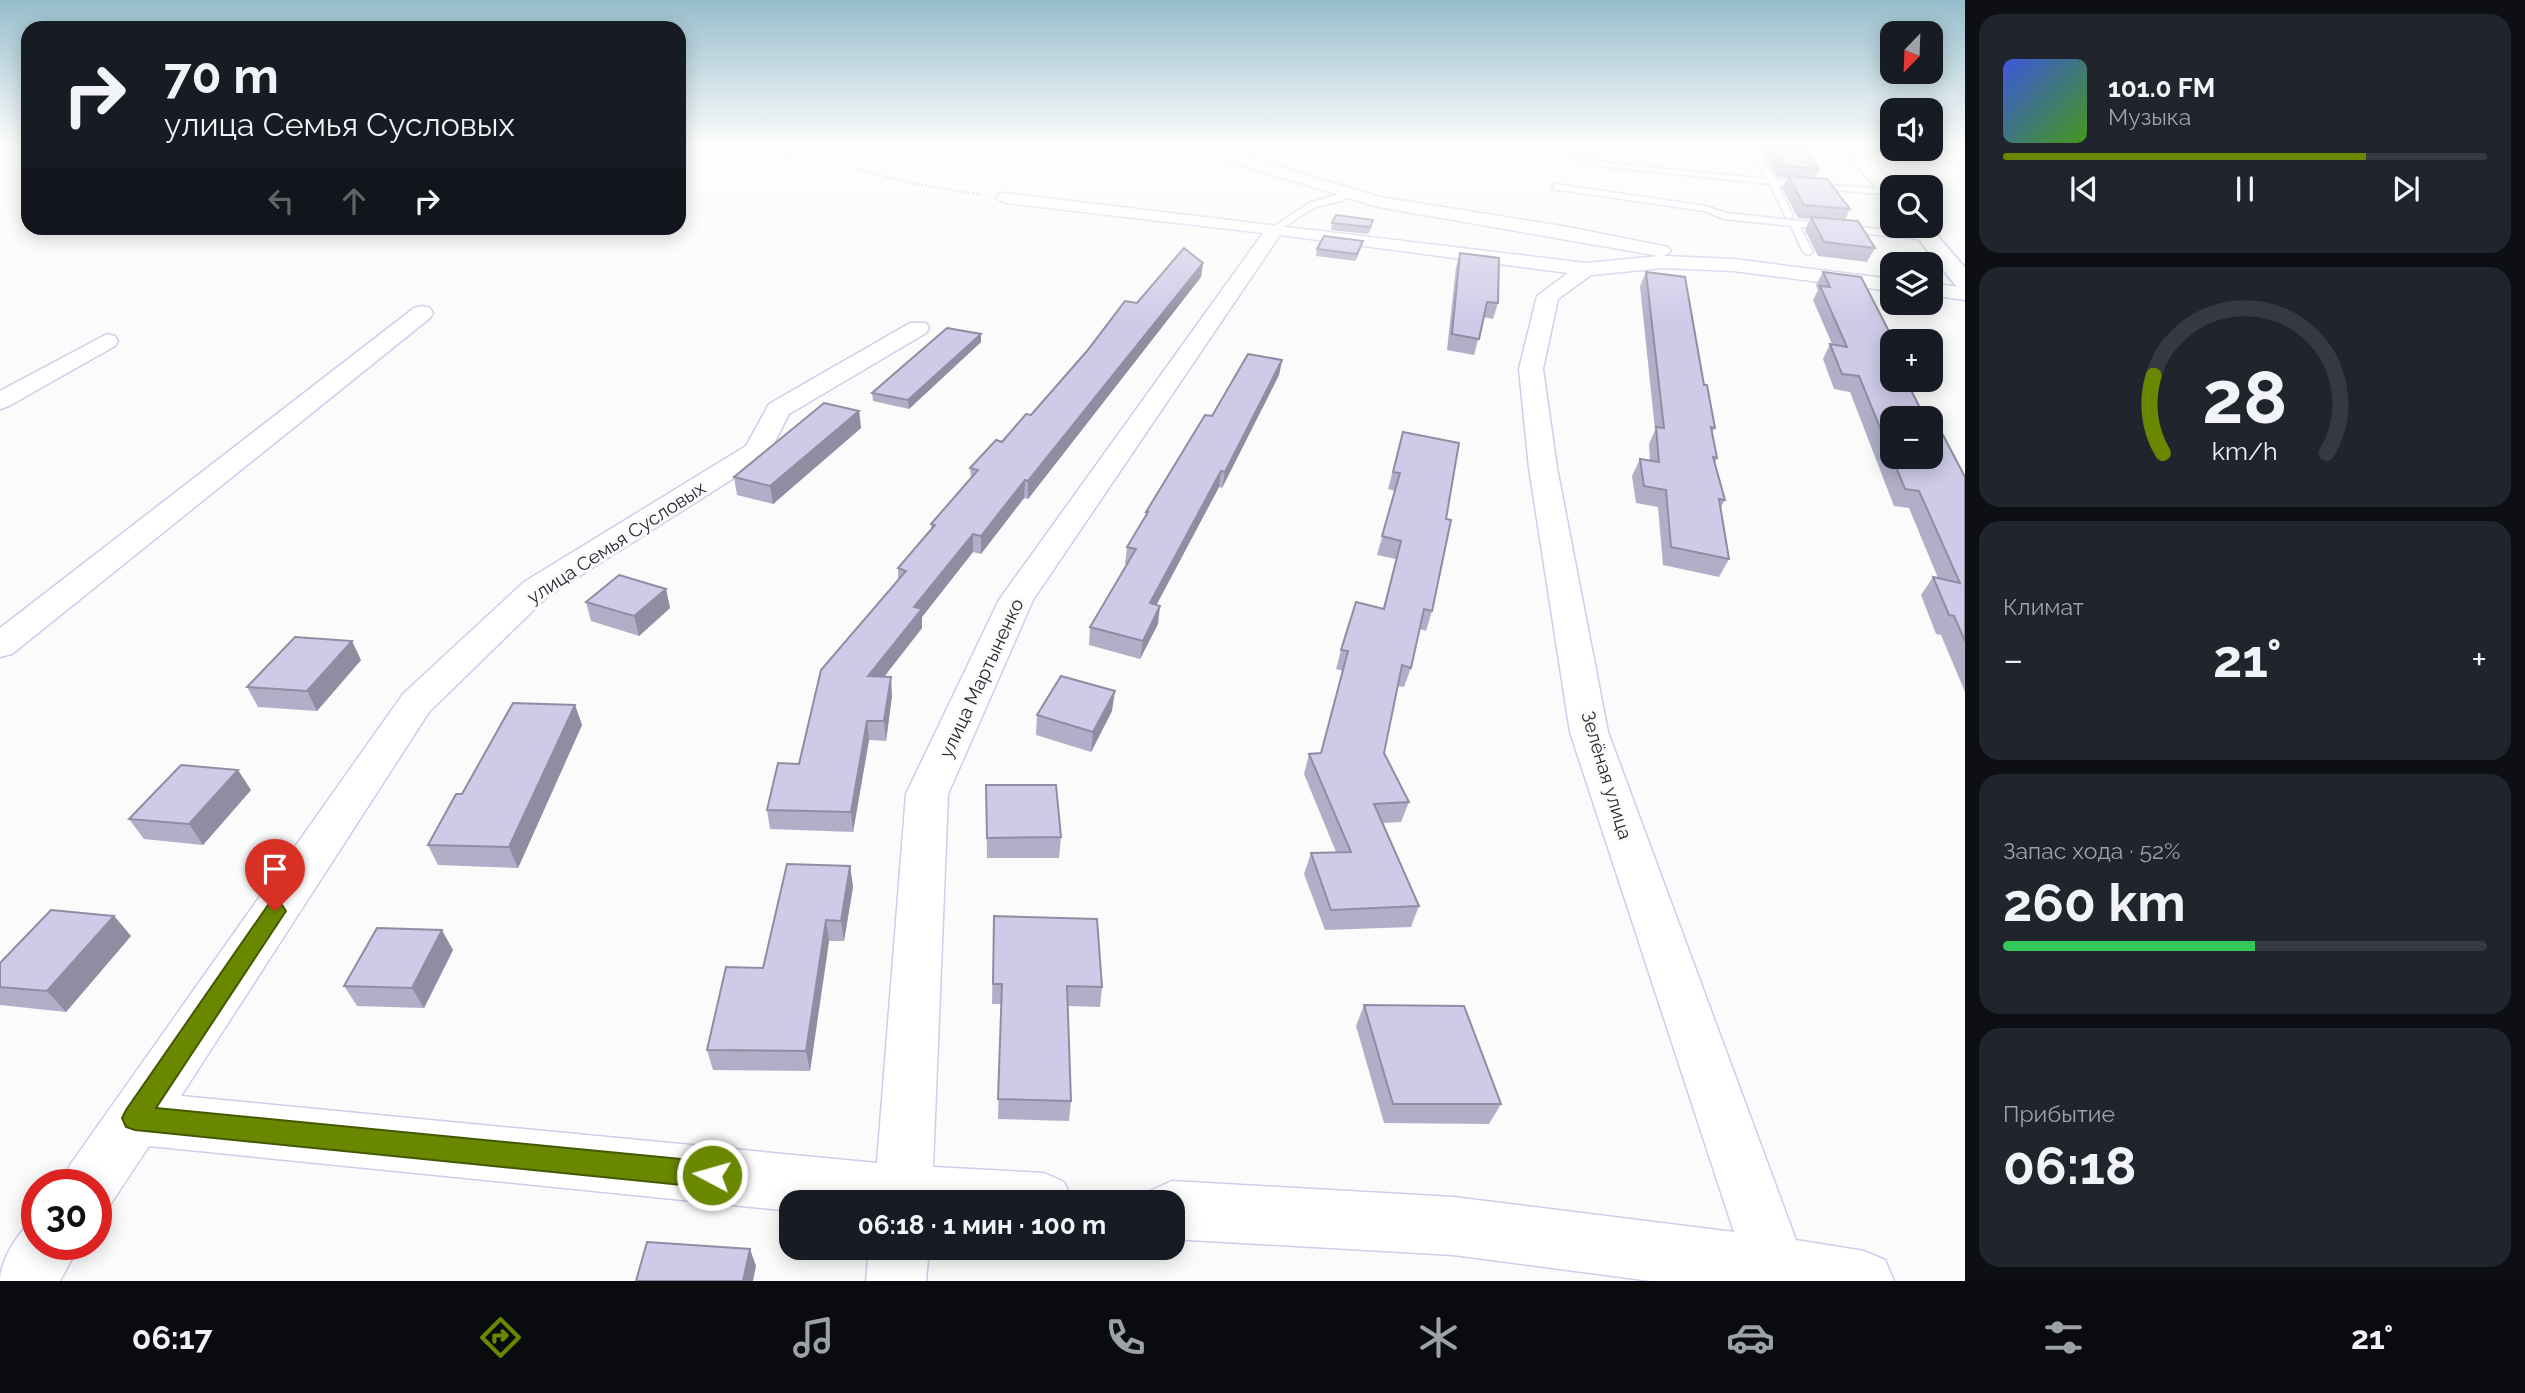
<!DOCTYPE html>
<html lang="ru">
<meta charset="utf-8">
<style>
body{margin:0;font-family:Raleway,sans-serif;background:#20242c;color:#f1f3f6;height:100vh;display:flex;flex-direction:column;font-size:26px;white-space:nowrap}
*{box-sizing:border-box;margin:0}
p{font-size:23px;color:#9ea1a6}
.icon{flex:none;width:38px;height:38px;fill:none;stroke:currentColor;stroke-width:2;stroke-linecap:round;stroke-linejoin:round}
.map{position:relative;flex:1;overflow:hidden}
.drawer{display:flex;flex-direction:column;gap:14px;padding:14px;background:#0d0f14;width:560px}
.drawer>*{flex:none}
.hud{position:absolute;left:21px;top:21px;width:665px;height:214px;border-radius:21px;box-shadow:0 4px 18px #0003;background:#171b24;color:#f1f3f6;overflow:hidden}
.needle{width:46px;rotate:203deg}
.fabs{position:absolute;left:1880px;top:21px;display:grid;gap:14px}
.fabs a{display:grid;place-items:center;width:63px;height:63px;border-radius:14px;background:#171b24;box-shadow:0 4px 18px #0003;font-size:35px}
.speed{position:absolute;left:21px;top:1169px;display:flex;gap:14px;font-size:35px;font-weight:700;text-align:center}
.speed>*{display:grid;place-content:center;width:91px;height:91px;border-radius:50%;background:#171b24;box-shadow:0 4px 18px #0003;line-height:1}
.speed .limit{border:10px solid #d22;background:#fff;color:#111}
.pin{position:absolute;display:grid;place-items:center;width:60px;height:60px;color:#fff;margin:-72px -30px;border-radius:50% 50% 50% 0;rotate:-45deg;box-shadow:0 0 7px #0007}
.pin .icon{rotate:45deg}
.me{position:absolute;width:77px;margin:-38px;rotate:276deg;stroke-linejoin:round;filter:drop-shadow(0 0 5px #0008)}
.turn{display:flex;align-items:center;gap:24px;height:147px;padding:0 28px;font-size:32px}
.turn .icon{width:91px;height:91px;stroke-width:2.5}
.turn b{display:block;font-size:49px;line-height:60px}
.lanes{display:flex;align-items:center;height:66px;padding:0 28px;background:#0003;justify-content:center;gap:35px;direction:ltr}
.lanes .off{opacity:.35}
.big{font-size:52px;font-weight:700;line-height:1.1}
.drawer .widget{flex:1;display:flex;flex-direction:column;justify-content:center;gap:10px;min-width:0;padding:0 24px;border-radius:21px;background:#20242c}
.drawer .dial{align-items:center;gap:0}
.dial svg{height:182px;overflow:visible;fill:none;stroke:#363941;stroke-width:7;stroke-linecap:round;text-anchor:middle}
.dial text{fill:#f1f3f6;stroke:none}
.song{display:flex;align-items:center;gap:21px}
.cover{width:84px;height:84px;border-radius:10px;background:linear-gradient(135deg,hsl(230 70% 55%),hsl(100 70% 35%))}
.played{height:7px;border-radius:4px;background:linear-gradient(90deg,#698800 75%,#363941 75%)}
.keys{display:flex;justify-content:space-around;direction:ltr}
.heat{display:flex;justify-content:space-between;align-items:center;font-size:38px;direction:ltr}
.charge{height:10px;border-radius:5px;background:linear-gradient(90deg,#34c759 52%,#363941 0)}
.trip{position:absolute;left:779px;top:1190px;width:406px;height:70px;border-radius:21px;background:#171b24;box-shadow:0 4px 18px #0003;font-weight:700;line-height:70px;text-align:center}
.menu{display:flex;height:112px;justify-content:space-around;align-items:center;background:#090b0e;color:#9ea1a6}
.menu .icon{width:49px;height:49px}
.menu .on{color:#698800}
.menu b{font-size:32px;color:#f1f3f6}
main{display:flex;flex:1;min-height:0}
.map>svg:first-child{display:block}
</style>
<main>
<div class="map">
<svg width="1965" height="1281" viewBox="0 0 1965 1281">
<rect width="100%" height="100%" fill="#fbfbfb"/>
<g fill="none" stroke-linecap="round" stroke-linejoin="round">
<g stroke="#d0cceb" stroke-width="3">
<g id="lane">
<path d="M1529,145H1541L1606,163L1767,179L1745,145H1753L1776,180L1890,190L1892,195L1778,185L1793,216L1789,219L1785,216L1770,184L1606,167Z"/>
<path d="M1555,184L1706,206L1726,213L1927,234L1932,237L1927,240L1800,227L1813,252L1808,255L1803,252L1791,226L1724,219L1704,211L1552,189Z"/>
<path d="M1348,191L1352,194L1342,201L1315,207L1278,231L1270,229L1309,203Z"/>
</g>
</g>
<g stroke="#d0cceb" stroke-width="3">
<g id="street">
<path d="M833,145H868L860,150L797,160L789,155L797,150Z"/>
<path d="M1184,145H1207L1380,197L1568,227L1668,247L1671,251L1664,256L1733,259L1892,279V291L1733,271L1663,268L1591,275L1558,299L1543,369L1557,468L1608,732L1796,1240L1864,1251L1885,1260L1894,1281H1651L1453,1255L1172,1239V1202H1146L1152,1190L1172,1181L1453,1197L1734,1232L1570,732L1529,468L1519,369L1537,296L1568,273L1280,235L1033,600L948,794L933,1167L1044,1173L1064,1182L1073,1202H791V1211L149,1146L110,1205L96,1211V1185H62L70,1165L403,694L524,582L746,446L769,404L910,323H926L929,328L926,333L789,414L767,457L548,596L429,712L181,1096L877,1163L906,794L999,600L1263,233L1005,203L996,198L999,194L1005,193L1586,263L1659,256L1378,207L1187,148Z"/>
<path d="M1930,283L1965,288V300L1930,295Z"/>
<path d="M422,306L430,308L433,313L430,318L12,654L0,657V628L414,308Z"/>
<path d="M107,334L115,336L118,341L115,346L9,406L0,409V391Z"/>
<path d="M37,1220V1244H80L60,1281H0C0,1262 19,1227 37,1220Z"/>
<path d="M869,1248H929L926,1281H866Z"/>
</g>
</g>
<g stroke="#d0cceb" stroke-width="4">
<g id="secondary">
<path d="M1841,145H1858L1895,187H1892V201L1885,199Z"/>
<path d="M1908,226H1929L1965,268V289L1957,287Z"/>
</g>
</g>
<path stroke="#b5b5b9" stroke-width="2" stroke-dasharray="2 2" stroke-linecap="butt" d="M859,169L910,183L981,195"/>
<use href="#lane" fill="#fff" fill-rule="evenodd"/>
<use href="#street" fill="#fff" fill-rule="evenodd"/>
<use href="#secondary" fill="#fff" fill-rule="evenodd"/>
</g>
<g fill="#b1aec8">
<path d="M1757,145H1802L1819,169L1815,178L1850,209L1845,220L1875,248L1867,262L1818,256L1805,230L1810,219L1798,218L1782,188L1787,178H1777Z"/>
<path d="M1332,223L1372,227L1368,234L1331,230Z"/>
<path d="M1361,248L1355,261L1316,256L1317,249Z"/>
<path d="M1460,253L1498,303L1493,319L1484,317L1474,355L1447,350L1456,267Z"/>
<path d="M1203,263L1201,277L1028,499L1024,498L981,554L973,552L922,617V628L884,677L892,696L886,741L869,740L853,832L770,829L767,810L799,764L898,580V568L931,530V524L971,478L970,468L1031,415L1137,303Z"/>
<path d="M1646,272L1704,385L1715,428L1712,433L1717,458L1715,463L1725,500L1720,509L1729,559L1719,577L1663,565L1658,507L1636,503L1632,476L1640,459L1650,461L1649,444L1655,430L1640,286Z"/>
<path d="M1823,272L1892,341V380L1922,412L1965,477V692L1941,635L1936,634L1921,595L1933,577L1938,578L1909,508L1894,506L1850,392L1834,389L1823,359L1830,344H1832L1813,300L1818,290L1816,285Z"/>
<path d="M981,342L909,409L873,401L872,393Z"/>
<path d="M1282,360L1279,375L1222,488L1219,487L1156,605L1158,624L1140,659L1089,645L1090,627L1127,564H1125L1127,547L1145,517L1146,512L1212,416Z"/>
<path d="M859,411L861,428L773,504L737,495L734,477Z"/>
<path d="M1403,432L1432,611L1426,631L1420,629L1411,668L1404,687L1398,686L1384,753L1409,802L1401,822L1383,823L1419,906L1411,927L1325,930L1304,874L1311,853L1336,852L1304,774L1309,754L1321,753L1343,671L1336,669L1341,650L1383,608L1396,559L1377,555L1395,491L1388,489Z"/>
<path d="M666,589L670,608L639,636L591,621L586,602Z"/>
<path d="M361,660L317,711L258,707L247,687Z"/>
<path d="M575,705L582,725L518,868L438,865L428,845Z"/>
<path d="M1112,711L1091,752L1036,735L1037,715Z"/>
<path d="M986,785L1061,837L1059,858H987Z"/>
<path d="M251,790L203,845L144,839L129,819Z"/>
<path d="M850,866L853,887L844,941H829L810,1071L713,1070L707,1050L763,968Z"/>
<path d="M114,916L131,936L66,1012L0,1005V963Z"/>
<path d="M994,916L1102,987L1100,1007L1068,1006L1071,1101L1069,1121L998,1119L1001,1004H992Z"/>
<path d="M453,950L424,1008L357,1006L344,986Z"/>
<path d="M1364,1005L1501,1104L1489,1124L1384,1123L1356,1026Z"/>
</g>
<g fill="#908da2">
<path d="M1363,241L1361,248L1355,261L1357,254Z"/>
<path d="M1203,263L1201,277L1028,499V481Z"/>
<path d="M981,334V342L909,409L908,400Z"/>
<path d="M1282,360L1279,375L1222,488L1225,472Z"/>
<path d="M859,411L861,428L773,504L770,486Z"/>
<path d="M1221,471L1219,487L1148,621L1150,603Z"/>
<path d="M1025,480L1024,498L981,554V536Z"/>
<path d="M973,534V552L922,617V628L869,696L868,676L914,607Z"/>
<path d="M666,589L670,608L639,636L634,616Z"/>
<path d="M1160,606L1158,624L1140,659L1143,641Z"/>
<path d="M352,641L361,660L317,711L307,691Z"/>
<path d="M891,677L892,696L886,741L884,721Z"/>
<path d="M1115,691L1112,711L1091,752L1093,732Z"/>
<path d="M575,705L582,725L518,868L509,847Z"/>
<path d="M867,721L869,740L853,832L851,812Z"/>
<path d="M238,770L251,790L203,845L189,824Z"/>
<path d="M850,866L853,887L844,941L841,921Z"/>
<path d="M114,916L131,936L66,1012L47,991Z"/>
<path d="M826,920L829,941L810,1071L806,1051Z"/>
<path d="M442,930L453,950L424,1008L412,988Z"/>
<path d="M750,1249L756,1266L753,1281H743Z"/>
</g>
<g fill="#cecae8" stroke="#908da2" stroke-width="2">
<path d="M1768,145H1802L1819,169L1783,166Z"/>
<path d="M1788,176L1827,179L1850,209L1804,205Z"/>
<path d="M1336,215L1373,220L1370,227L1332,223Z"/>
<path d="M1811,217L1858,221L1875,248L1824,242Z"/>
<path d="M1324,236L1363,241L1357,254L1317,249Z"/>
<path d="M1184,248L1203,263L1028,481L1025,480L981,536L973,534L914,607L922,609L868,676L891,677L884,721H867L851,812L767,810L778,763L799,764L821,670L906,571L898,568L935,525L931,524L978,470L970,468L996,440L1002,442L1026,414L1031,415L1087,351L1125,301L1137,303Z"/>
<path d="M1460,253L1499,258L1498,303L1487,302L1479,339L1452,334Z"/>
<path d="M1646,272L1685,277L1704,385H1707L1715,428L1711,427L1717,458L1713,457L1725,500L1719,499L1729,559L1671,547L1666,490L1644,486L1640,459L1659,462L1656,427L1664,428Z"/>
<path d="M1823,272L1861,277L1894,341H1892V348L1890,347L1892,352V380H1906L1922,412L1932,414L1965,477V641L1954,616L1949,615L1933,577L1960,583L1919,491L1905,489L1892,457H1930V418H1892V457L1859,376L1842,374L1830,344L1847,347L1820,286L1830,287Z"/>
<path d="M947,328L981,334L908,400L872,393Z"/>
<path d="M1248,354L1282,360L1225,472L1221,471L1150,603L1160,606L1143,641L1090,627L1136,549L1127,547L1148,512H1146L1205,415L1212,416Z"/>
<path d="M824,403L859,411L770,486L734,477Z"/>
<path d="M1403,432L1459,443L1446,519L1451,520L1432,611L1424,609L1411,668L1402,665L1384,753L1409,802L1374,804L1419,906L1331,910L1311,853L1351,852L1309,754L1321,753L1348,651L1341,650L1356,602L1384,609L1401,541L1382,536L1400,473L1393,472Z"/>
<path d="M619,575L666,589L634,616L586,602Z"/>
<path d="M295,637L352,641L307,691L247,687Z"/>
<path d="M1061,676L1115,691L1093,732L1037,715Z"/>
<path d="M513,703L575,705L509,847L428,845L456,794H462Z"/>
<path d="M181,765L238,770L189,824L129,819Z"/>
<path d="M986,785H1056L1061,837L987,838Z"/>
<path d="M787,864L850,866L841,921L826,920L806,1051L707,1050L726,967L763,968Z"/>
<path d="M51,910L114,916L47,991L0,987V963Z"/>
<path d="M994,916L1097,919L1102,987L1067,986L1071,1101L998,1099L1002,984H993Z"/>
<path d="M377,928L442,930L412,988L344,986Z"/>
<path d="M1364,1005L1464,1006L1501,1104H1393Z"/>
<path d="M647,1242L750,1249L743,1281H636Z"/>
</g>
<linearGradient id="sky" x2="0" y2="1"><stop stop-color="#96bdcb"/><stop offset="0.45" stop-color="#fdfdfd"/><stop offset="1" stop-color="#fdfdfd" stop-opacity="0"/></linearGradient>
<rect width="1965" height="324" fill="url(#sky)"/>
<path fill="#698800" stroke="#445800" stroke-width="2" d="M275,902L282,905L286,911L282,917L156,1108L712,1162L721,1166L725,1175L721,1184L712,1188L135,1130L126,1127L122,1118L126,1110L268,905Z"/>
<g text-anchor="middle" stroke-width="6" stroke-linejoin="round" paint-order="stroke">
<g font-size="19" fill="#2a2834" stroke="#fbfbfb">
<text transform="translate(616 542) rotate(-33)" y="7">улица Семья Сусловых</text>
<text transform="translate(981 678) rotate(-65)" y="7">улица Мартыненко</text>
<text transform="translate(1607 775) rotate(73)" y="7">Зелёная улица</text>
</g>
</g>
</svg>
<div class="fabs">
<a><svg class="needle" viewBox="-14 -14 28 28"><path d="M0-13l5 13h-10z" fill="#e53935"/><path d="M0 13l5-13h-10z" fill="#9ea1a6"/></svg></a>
<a><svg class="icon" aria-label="sound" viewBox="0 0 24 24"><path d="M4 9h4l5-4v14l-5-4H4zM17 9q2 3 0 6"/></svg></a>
<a><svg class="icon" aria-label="search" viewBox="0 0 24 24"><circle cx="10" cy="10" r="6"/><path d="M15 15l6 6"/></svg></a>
<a><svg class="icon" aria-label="layers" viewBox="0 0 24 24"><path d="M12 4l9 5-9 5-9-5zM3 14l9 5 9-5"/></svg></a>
<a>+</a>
<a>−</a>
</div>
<div class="speed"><div class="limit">30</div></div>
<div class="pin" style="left:275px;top:911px;background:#d93025"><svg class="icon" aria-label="arrive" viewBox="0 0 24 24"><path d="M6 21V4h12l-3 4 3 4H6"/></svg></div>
<svg class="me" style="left:712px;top:1175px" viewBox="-20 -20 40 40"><circle r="17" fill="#698800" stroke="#fff" stroke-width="3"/><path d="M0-11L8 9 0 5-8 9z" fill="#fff"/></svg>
<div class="trip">06:18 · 1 мин · 100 m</div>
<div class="hud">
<div class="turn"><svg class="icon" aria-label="right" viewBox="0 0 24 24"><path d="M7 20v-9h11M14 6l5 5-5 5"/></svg><div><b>70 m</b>улица Семья Сусловых</div></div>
<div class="lanes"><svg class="icon off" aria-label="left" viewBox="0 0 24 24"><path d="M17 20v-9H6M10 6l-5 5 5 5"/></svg><svg class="icon off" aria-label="ahead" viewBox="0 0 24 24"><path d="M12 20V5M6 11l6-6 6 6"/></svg><svg class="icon" aria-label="right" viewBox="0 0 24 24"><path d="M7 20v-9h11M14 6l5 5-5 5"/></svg></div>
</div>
</div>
<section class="drawer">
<div class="widget">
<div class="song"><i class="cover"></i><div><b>101.0 FM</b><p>Музыка</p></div></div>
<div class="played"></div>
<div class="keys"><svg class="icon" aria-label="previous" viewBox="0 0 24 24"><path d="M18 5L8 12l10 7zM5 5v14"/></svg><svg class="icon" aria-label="pause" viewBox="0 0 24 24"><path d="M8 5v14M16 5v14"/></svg><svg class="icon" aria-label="next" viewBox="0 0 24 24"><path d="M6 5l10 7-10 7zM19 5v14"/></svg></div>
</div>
<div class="widget dial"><svg viewBox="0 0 100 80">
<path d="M14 69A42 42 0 1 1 86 69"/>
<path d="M14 69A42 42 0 0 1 10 35" stroke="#698800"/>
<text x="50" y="56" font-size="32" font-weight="700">28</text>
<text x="50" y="72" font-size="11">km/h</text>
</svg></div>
<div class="widget"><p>Климат</p>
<div class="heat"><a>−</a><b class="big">21°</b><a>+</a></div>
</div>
<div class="widget"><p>Запас хода · 52%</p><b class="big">260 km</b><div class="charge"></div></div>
<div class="widget"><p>Прибытие</p><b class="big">06:18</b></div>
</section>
</main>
<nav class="menu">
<b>06:17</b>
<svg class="icon on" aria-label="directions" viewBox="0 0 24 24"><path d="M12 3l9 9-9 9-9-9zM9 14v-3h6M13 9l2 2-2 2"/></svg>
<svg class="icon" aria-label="music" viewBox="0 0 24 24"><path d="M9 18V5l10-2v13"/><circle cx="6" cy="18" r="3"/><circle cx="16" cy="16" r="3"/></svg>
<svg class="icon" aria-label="phone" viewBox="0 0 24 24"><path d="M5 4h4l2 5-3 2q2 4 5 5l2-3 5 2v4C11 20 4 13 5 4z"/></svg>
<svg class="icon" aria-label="climate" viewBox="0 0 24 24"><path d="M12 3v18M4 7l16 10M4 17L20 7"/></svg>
<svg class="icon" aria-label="car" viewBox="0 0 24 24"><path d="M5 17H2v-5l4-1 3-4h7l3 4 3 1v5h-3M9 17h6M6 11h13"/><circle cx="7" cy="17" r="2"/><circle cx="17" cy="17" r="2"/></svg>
<svg class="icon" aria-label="filters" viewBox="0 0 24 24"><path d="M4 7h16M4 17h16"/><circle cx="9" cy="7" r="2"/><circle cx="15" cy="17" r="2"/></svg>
<b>21°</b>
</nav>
